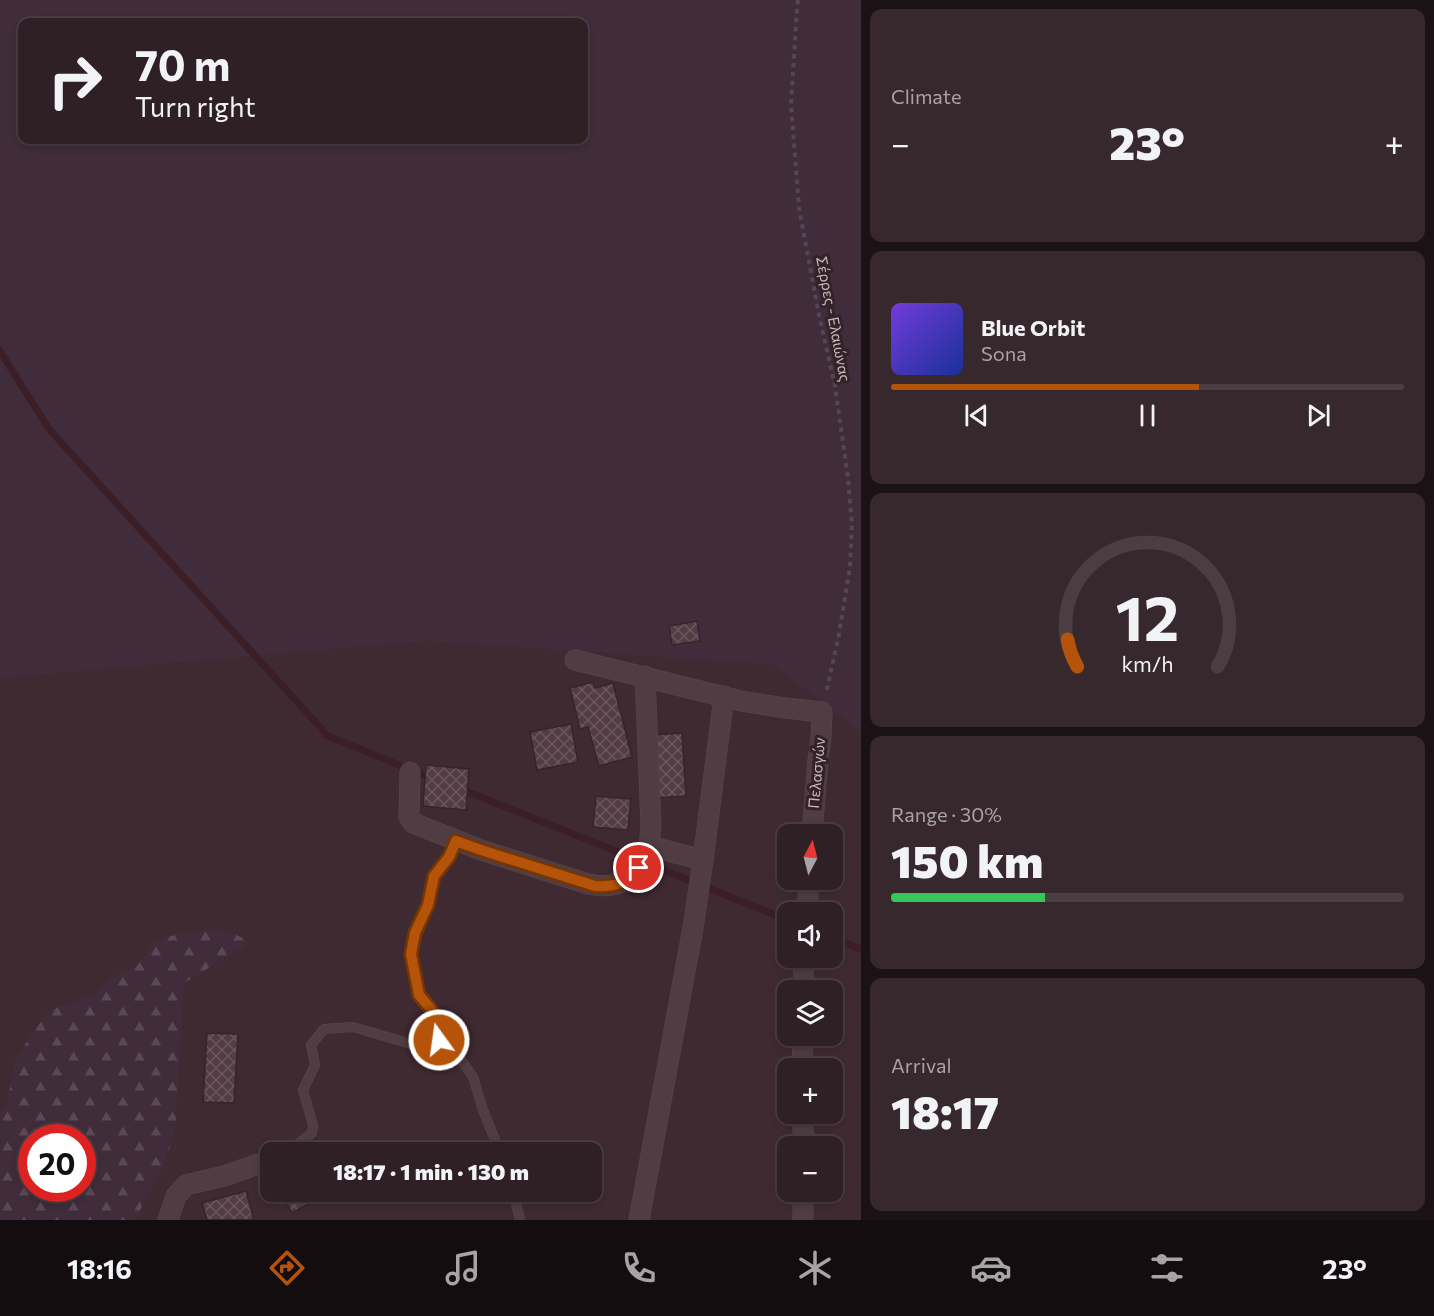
<!DOCTYPE html>
<meta charset="utf-8">
<style>
body{margin:0;font-family:Commissioner,sans-serif;background:#37282d;color:#f1f3f6;height:100vh;display:flex;flex-direction:column;font-size:22px;white-space:nowrap}
*{box-sizing:border-box;margin:0}
p{font-size:20px;color:#a7a3a7}
.icon{flex:none;width:33px;height:33px;fill:none;stroke:currentColor;stroke-width:2;stroke-linecap:round;stroke-linejoin:round}
.map{position:relative;flex:1;overflow:hidden}
.panel{display:flex;flex-direction:column;gap:9px;padding:9px;background:#1a1214;width:573px}
.panel>*{flex:none}
.hud{position:absolute;left:18px;top:18px;width:570px;height:126px;border-radius:12px;box-shadow:0 3px 9px #0003,0 0 0 2px #4a3e42;background:#2f2025;color:#f1f3f6;overflow:hidden}
.needle{width:39px;rotate:7deg}
.buttons{position:absolute;left:777px;top:824px;display:grid;gap:12px}
.buttons a{display:grid;place-items:center;width:66px;height:66px;border-radius:12px;background:#2f2025;box-shadow:0 3px 9px #0003,0 0 0 2px #4a3e42;font-size:30px}
.speed{position:absolute;left:18px;top:1124px;display:flex;gap:12px;font-size:30px;font-weight:700;text-align:center}
.speed>*{display:grid;place-content:center;width:78px;height:78px;border-radius:50%;background:#2f2025;box-shadow:0 3px 9px #0003,0 0 0 2px #4a3e42;line-height:1}
.speed .limit{border:9px solid #d22;background:#fff;color:#111}
.pin{position:absolute;display:grid;place-items:center;width:51px;height:51px;color:#fff;margin:-26px;border:3px solid #fff;border-radius:50%;box-shadow:0 2px 6px #0007}
.me{position:absolute;width:66px;margin:-33px;rotate:346deg;stroke-linejoin:round;filter:drop-shadow(0 0 4px #0008)}
.turn{display:flex;align-items:center;gap:21px;height:126px;padding:0 18px;font-size:27px}
.turn .icon{width:78px;height:78px;stroke-width:2.5}
.turn b{display:block;font-size:42px;line-height:51px}
.big{font-size:45px;font-weight:800;line-height:1.1}
.panel .tile{flex:1;display:flex;flex-direction:column;justify-content:center;gap:9px;min-width:0;padding:0 21px;border-radius:12px;background:#37282d}
.panel .dial{align-items:center;gap:0}
.dial svg{height:156px;overflow:visible;fill:none;stroke:#4a3e42;stroke-width:7;stroke-linecap:round;text-anchor:middle}
.dial text{fill:#f1f3f6;stroke:none}
.song{display:flex;align-items:center;gap:18px}
.cover{width:72px;height:72px;border-radius:9px;background:linear-gradient(135deg,hsl(260 70% 55%),hsl(230 70% 35%))}
.played{height:6px;border-radius:3px;background:linear-gradient(90deg,#b45309 60%,#4a3e42 60%)}
.keys{display:flex;justify-content:space-around;direction:ltr}
.heat{display:flex;justify-content:space-between;align-items:center;font-size:33px;direction:ltr}
.charge{height:9px;border-radius:4px;background:linear-gradient(90deg,#34c759 30%,#4a3e42 0)}
.trip{position:absolute;left:260px;top:1142px;width:342px;height:60px;border-radius:12px;background:#2f2025;box-shadow:0 3px 9px #0003,0 0 0 2px #4a3e42;font-weight:800;line-height:60px;text-align:center}
.menu{display:flex;height:96px;justify-content:space-around;align-items:center;background:#130d0f;color:#a7a3a7}
.menu .icon{width:42px;height:42px}
.menu .on{color:#b45309}
.menu b{font-size:27px;color:#f1f3f6}
main{display:flex;flex:1;min-height:0}
.map>svg:first-child{display:block}
</style>
<main>
<div class="map">
<svg width="861" height="1220" viewBox="0 0 861 1220">
<defs>
<pattern id="forest-firs" width="22" height="20" patternUnits="userSpaceOnUse" patternTransform="scale(1.5)"><rect width="22" height="20" fill="#402c3b"/><path d="M5 1l3.5 6h-7zM16 11l3.5 6h-7z" fill="#5a4856"/></pattern>
<pattern id="building-cross-hatch" width="8" height="8" patternUnits="userSpaceOnUse" patternTransform="scale(1.5)"><rect width="8" height="8" fill="#543c44"/><path d="M0 0l8 8M0 8l8-8" fill="none" stroke="#6b565d"/></pattern>
</defs>
<rect width="100%" height="100%" fill="#3f2a31"/>
<path fill="url(#forest-firs)" fill-rule="evenodd" d="M220,929L235,934L250,942L184,983L175,1133L159,1176L143,1202L137,1220H0V1115L7,1104L15,1059L49,1010L96,995L107,981L121,972L136,967L156,942L170,936ZM32,1137H82V1188H32Z"/>
<path fill="#402c3b" fill-rule="evenodd" d="M0,0H861V732L774,665L427,641L0,678ZM22,22H584V140H22Z"/>
<g fill="none" stroke-linecap="round" stroke-linejoin="round">
<g stroke="#3c1e27" stroke-width="7">
<path d="M0,351L49,429L328,736L431,778"/>
<path d="M461,789L788,920"/>
<path d="M832,938L861,949"/>
</g>
</g>
<g fill="url(#building-cross-hatch)" stroke="#36242a" stroke-width="1.5">
<path d="M697,621L700,641L672,645L669,626Z"/>
<path d="M593,682L595,688L613,683L632,757L599,766L588,727L580,729L570,688Z"/>
<path d="M571,724L578,762L537,770L530,732Z"/>
<path d="M682,733L686,796L655,798L650,735Z"/>
<path d="M426,765L469,769L466,810L423,806Z"/>
<path d="M596,796L631,799L628,830L593,827Z"/>
<path d="M207,1033L238,1034L234,1103L203,1102Z"/>
<path d="M316,1139L324,1152H293Z"/>
<path d="M246,1191L254,1220H207L202,1203Z"/>
<path d="M279,1191H331L292,1213Z"/>
</g>
<g fill="none" stroke-linecap="round" stroke-linejoin="round">
<g stroke="#58474c" stroke-width="10">
<g id="service">
<path d="M450,1054L443,1048L439,1040L434,1015L431,1009L419,995L411,954L415,933L428,905L434,876L449,857L456,841"/>
<path d="M285,1152L293,1148L312,1133L313,1125L303,1090L315,1065L311,1045L324,1029L353,1027L442,1053L462,1061L473,1077L483,1110L500,1152"/>
<path d="M513,1191L520,1220"/>
</g>
</g>
<g stroke="#58474c" stroke-width="21">
<g id="minor">
<path d="M575,660L741,701L785,708L822,712L821,738L818,760L812,834"/>
<path d="M410,772L409,817L413,823L481,850L588,884C620,891 641,877 649,845C650,839 650,832 651,826L645,676"/>
<path d="M649,846L703,860"/>
<path d="M807,912L809,879"/>
<path d="M803,990L804,957"/>
<path d="M802,1068L803,1035"/>
<path d="M803,1113V1146"/>
<path d="M168,1220L176,1196L186,1185L224,1176L264,1162"/>
<path d="M639,1220L693,928L703,860L724,696"/>
<path d="M803,1220V1191"/>
</g>
</g>
<path stroke="#584554" stroke-width="4" stroke-dasharray="4.5 4.5" stroke-linecap="butt" d="M798,0L797,8L791,104L799,208L819,315L835,386L848,478L852,525L850,567L839,634L826,694"/>
<use href="#service" stroke="#4f3d43" stroke-width="9"/>
<use href="#minor" stroke="#4f3d43" stroke-width="20"/>
</g>
<g fill="none" stroke-linecap="round" stroke-linejoin="round">
<g stroke="#753606" stroke-width="15">
<path id="route" d="M439,1040L434,1015L431,1009L419,995L411,954L415,933L428,905L434,876L449,857L456,841L481,850L595,886C613,887 628,884 639,868"/>
</g>
<use href="#route" stroke="#b45309" stroke-width="10"/>
</g>
<g text-anchor="middle" stroke-width="6" stroke-linejoin="round" paint-order="stroke">
<g font-size="15" fill="#c9babe" stroke="#342228">
<text transform="translate(833 319) rotate(79)" y="5">Σέρρες - Ελαιώνας</text>
<text transform="translate(817 773) rotate(-85)" y="5">Πελασγών</text>
</g>
</g>
</svg>
<div class="buttons">
<a><svg class="needle" viewBox="-14 -14 28 28"><path d="M0-13l5 13h-10z" fill="#e53935"/><path d="M0 13l5-13h-10z" fill="#a7a3a7"/></svg></a>
<a><svg class="icon" aria-label="sound" viewBox="0 0 24 24"><path d="M4 9h4l5-4v14l-5-4H4zM17 9q2 3 0 6"/></svg></a>
<a><svg class="icon" aria-label="layers" viewBox="0 0 24 24"><path d="M12 4l9 5-9 5-9-5zM3 14l9 5 9-5"/></svg></a>
<a>+</a>
<a>−</a>
</div>
<div class="speed"><div class="limit">20</div></div>
<div class="pin" style="left:639px;top:868px;background:#d93025"><svg class="icon" aria-label="arrive" viewBox="0 0 24 24"><path d="M6 21V4h12l-3 4 3 4H6"/></svg></div>
<svg class="me" style="left:439px;top:1040px" viewBox="-20 -20 40 40"><circle r="17" fill="#b45309" stroke="#fff" stroke-width="3"/><path d="M0-11L8 9 0 5-8 9z" fill="#fff"/></svg>
<div class="trip">18:17 · 1 min · 130 m</div>
<div class="hud">
<div class="turn"><svg class="icon" aria-label="right" viewBox="0 0 24 24"><path d="M7 20v-9h11M14 6l5 5-5 5"/></svg><div><b>70 m</b>Turn right</div></div>
</div>
</div>
<section class="panel">
<div class="tile"><p>Climate</p>
<div class="heat"><a>−</a><b class="big">23°</b><a>+</a></div>
</div>
<div class="tile">
<div class="song"><i class="cover"></i><div><b>Blue Orbit</b><p>Sona</p></div></div>
<div class="played"></div>
<div class="keys"><svg class="icon" aria-label="previous" viewBox="0 0 24 24"><path d="M18 5L8 12l10 7zM5 5v14"/></svg><svg class="icon" aria-label="pause" viewBox="0 0 24 24"><path d="M8 5v14M16 5v14"/></svg><svg class="icon" aria-label="next" viewBox="0 0 24 24"><path d="M6 5l10 7-10 7zM19 5v14"/></svg></div>
</div>
<div class="tile dial"><svg viewBox="0 0 100 80">
<path d="M14 69A42 42 0 1 1 86 69"/>
<path d="M14 69A42 42 0 0 1 9 55" stroke="#b45309"/>
<text x="50" y="56" font-size="32" font-weight="700">12</text>
<text x="50" y="72" font-size="11">km/h</text>
</svg></div>
<div class="tile"><p>Range · 30%</p><b class="big">150 km</b><div class="charge"></div></div>
<div class="tile"><p>Arrival</p><b class="big">18:17</b></div>
</section>
</main>
<nav class="menu">
<b>18:16</b>
<svg class="icon on" aria-label="directions" viewBox="0 0 24 24"><path d="M12 3l9 9-9 9-9-9zM9 14v-3h6M13 9l2 2-2 2"/></svg>
<svg class="icon" aria-label="music" viewBox="0 0 24 24"><path d="M9 18V5l10-2v13"/><circle cx="6" cy="18" r="3"/><circle cx="16" cy="16" r="3"/></svg>
<svg class="icon" aria-label="phone" viewBox="0 0 24 24"><path d="M5 4h4l2 5-3 2q2 4 5 5l2-3 5 2v4C11 20 4 13 5 4z"/></svg>
<svg class="icon" aria-label="climate" viewBox="0 0 24 24"><path d="M12 3v18M4 7l16 10M4 17L20 7"/></svg>
<svg class="icon" aria-label="car" viewBox="0 0 24 24"><path d="M5 17H2v-5l4-1 3-4h7l3 4 3 1v5h-3M9 17h6M6 11h13"/><circle cx="7" cy="17" r="2"/><circle cx="17" cy="17" r="2"/></svg>
<svg class="icon" aria-label="filters" viewBox="0 0 24 24"><path d="M4 7h16M4 17h16"/><circle cx="9" cy="7" r="2"/><circle cx="15" cy="17" r="2"/></svg>
<b>23°</b>
</nav>
